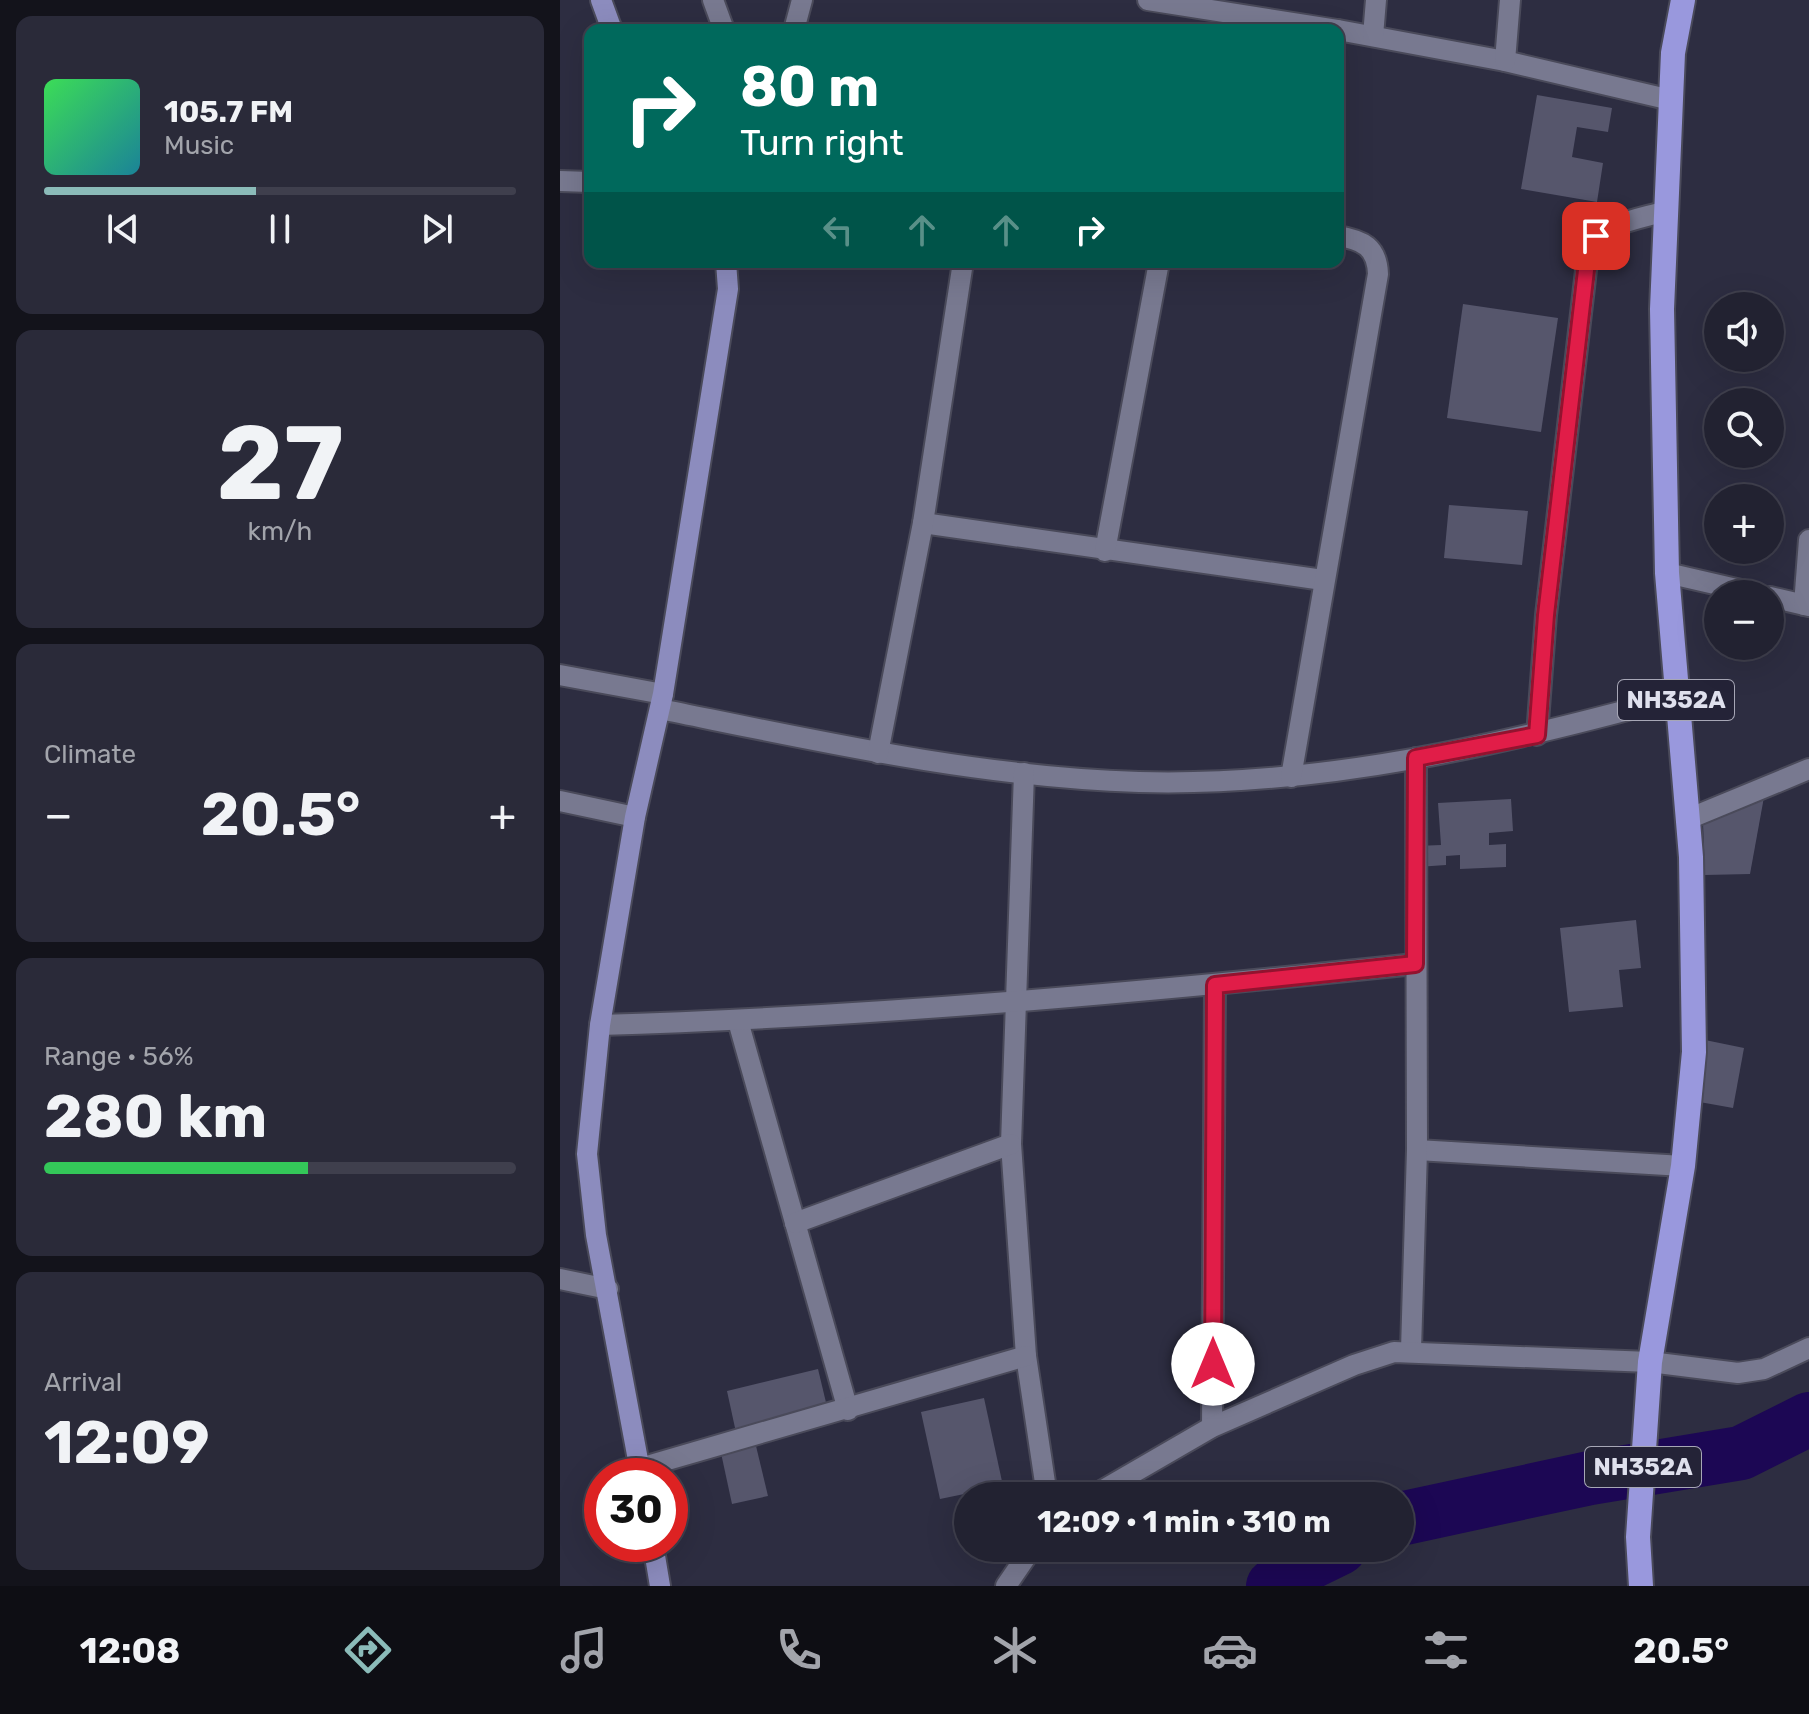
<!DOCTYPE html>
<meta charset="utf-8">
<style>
body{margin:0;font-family:Rubik,sans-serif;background:#2a2a39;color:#f1f3f6;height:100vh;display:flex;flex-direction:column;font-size:30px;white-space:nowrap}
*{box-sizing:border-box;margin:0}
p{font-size:26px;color:#a2a4ab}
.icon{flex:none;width:44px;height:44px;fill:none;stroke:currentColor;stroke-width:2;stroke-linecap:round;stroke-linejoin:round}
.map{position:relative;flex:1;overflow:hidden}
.drawer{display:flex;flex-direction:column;gap:16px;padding:16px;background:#13131b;width:560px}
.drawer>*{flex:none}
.top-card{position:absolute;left:24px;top:24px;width:760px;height:244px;border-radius:16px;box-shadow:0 8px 32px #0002,0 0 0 2px #3f3f4d;background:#00695c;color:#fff;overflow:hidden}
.buttons{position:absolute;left:1144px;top:292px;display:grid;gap:16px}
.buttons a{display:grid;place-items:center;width:80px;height:80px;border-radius:50%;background:#222231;box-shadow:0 8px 32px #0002,0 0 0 2px #3f3f4d;font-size:40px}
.speed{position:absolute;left:24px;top:1458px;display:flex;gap:16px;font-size:40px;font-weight:700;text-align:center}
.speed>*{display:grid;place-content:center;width:104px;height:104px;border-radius:50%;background:#222231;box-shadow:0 8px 32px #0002,0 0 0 2px #3f3f4d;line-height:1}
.speed .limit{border:12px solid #d22;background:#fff;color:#111}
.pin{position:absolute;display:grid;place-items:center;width:68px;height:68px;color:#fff;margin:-34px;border-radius:16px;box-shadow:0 4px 12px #0006}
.me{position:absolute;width:88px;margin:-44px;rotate:0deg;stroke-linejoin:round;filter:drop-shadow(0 0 6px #0008)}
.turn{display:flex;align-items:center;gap:28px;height:168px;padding:0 24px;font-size:36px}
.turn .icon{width:104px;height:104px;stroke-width:2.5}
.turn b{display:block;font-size:56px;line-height:68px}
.lanes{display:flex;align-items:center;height:76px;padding:0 24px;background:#0003;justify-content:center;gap:40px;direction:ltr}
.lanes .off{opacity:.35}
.big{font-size:60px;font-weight:700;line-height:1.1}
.drawer .tile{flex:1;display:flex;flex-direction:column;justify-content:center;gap:12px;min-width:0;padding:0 28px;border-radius:16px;background:#2a2a39}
.drawer .dial{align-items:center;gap:0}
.dial b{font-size:104px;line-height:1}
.song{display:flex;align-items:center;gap:24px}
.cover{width:96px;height:96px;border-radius:12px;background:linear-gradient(135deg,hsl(130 70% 55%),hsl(190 70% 35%))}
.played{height:8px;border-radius:4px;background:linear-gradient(90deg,#8bbbb9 45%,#3f3f4d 45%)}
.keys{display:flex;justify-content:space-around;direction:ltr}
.heat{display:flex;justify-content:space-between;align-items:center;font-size:44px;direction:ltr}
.charge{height:12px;border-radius:6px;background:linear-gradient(90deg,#34c759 56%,#3f3f4d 0)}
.trip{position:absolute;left:394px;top:1482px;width:460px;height:80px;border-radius:40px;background:#222231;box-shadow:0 8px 32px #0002,0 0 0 2px #3f3f4d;font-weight:700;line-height:80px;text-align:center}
.tabs{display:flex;height:128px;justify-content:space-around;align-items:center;background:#0e0e14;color:#a2a4ab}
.tabs .icon{width:56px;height:56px}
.tabs .active{color:#8bbbb9}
.tabs b{font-size:36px;color:#f1f3f6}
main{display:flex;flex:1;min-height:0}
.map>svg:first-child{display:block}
</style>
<main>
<section class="drawer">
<div class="tile">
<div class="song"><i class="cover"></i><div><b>105.7 FM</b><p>Music</p></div></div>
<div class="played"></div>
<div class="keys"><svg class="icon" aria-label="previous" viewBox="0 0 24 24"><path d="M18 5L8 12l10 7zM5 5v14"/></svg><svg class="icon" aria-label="pause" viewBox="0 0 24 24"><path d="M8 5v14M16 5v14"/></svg><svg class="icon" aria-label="next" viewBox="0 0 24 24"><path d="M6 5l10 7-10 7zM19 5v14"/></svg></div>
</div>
<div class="tile dial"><b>27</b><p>km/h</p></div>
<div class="tile"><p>Climate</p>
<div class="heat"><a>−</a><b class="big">20.5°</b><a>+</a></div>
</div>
<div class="tile"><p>Range · 56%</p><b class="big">280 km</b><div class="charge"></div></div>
<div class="tile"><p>Arrival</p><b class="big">12:09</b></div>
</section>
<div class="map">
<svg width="1249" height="1586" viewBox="0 0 1249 1586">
<rect width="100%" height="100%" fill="#2d2d41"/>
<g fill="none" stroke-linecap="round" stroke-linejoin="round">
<g stroke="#1c0754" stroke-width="54">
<path d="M840,1519L1030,1478L1181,1453L1249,1419"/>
<path d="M713,1586L729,1573L780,1548"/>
</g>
</g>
<g fill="#56566c">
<path d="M977,95L1052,108L1048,132L1017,127L1012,157L1043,163L1037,202L961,189Z"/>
<path d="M903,304L998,318L981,432L887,418Z"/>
<path d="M889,505L968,511L962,565L884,558Z"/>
<path d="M1204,797L1190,874L1145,875L1143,823Z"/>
<path d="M951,799L953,831L929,833V845L946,844V867L900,869V855L886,856V865L857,867L856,846L881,845L878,803Z"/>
<path d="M1076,920L1081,968L1059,970L1063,1007L1009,1012L1000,928Z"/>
<path d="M1145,1040L1184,1048L1173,1108L1134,1101Z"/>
<path d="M258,1369L269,1415L177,1437L167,1391Z"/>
<path d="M424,1398L443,1486L380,1499L361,1412Z"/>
<path d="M196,1446L208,1496L172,1504L161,1453Z"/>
</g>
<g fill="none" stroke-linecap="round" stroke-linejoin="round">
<g stroke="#4a4a5a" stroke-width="24">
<g id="minor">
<path d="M153,0L164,30"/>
<path d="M588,0L777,30"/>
<path d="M234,30L242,0"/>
<path d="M778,30L945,61L1111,100"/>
<path d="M813,36L816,0"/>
<path d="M945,61L950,0"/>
<path d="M0,181L30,182"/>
<path d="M363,523L763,580"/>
<path d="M545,551L599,262"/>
<path d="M1107,573L1198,594"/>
<path d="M1210,597L1249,606"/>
<path d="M1244,605L1249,540"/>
<path d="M0,675L103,694"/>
<path d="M100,709C258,741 417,777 579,782C762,787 941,745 1116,697"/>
<path d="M977,735L986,615L1028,253C1042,222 1076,220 1106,211"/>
<path d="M318,753L363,523L403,262"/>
<path d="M464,773L451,1144L466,1356L487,1496"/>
<path d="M731,777L818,274C817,247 803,240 778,236"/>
<path d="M0,801L75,817"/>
<path d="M1128,819L1249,769"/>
<path d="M178,1021L288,1410"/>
<path d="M40,1025C313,1017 584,992 855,964"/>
<path d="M857,1150L1123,1166"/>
<path d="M235,1223L451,1144"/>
<path d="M0,1279L48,1289"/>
<path d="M851,1350L857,1150L856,758"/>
<path d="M652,1427L655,985"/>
<path d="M80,1468L466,1356"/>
<path d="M533,1496L652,1427L794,1365L834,1352L1090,1362L1178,1373L1204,1369L1249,1348"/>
<path d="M446,1586L472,1548"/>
</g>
</g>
<g stroke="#4a4a5a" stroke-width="24">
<g id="major">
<path d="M41,0L52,30"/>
<path d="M81,1476L36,1235L27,1154L40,1025L75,817L103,694L168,289L166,262"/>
<path d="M93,1544L100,1586"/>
</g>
</g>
<g stroke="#4a4a5a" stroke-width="28">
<path id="highway" d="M1081,1586L1078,1537L1090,1362L1123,1166L1134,1052L1131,857L1107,573L1102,309L1113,53L1123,0"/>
</g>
<use href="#minor" stroke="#787990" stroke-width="20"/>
<use href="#major" stroke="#8c8cbe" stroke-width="20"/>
<use href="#highway" stroke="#9998dd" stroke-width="24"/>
</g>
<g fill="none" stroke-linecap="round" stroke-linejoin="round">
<g stroke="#92132f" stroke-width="20">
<path id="route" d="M653,1364L655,985L855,964L856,758L977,735L986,615L1028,253L1036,236"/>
</g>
<use href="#route" stroke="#e11d48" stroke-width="14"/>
</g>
<g text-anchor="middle" stroke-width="8" stroke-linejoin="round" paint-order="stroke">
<g fill="#242337" stroke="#a7a7b6" stroke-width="2">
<rect x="1058" y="680" width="116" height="40" rx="6"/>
<rect x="1025" y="1447" width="116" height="40" rx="6"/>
</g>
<g font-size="24" font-weight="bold" fill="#dfe0ed">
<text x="1116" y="708">NH352A</text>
<text x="1083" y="1475">NH352A</text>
</g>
</g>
</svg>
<div class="buttons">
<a><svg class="icon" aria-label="sound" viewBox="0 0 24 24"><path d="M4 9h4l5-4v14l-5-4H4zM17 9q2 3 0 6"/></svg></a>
<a><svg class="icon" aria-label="search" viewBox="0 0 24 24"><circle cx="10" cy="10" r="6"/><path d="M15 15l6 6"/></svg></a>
<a>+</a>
<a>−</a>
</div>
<div class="speed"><div class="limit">30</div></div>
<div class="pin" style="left:1036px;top:236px;background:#d93025"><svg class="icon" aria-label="arrive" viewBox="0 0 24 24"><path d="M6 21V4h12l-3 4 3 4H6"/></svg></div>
<svg class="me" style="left:653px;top:1364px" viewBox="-20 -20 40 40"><circle r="19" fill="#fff"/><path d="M0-13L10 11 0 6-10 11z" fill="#e11d48"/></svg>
<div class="trip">12:09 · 1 min · 310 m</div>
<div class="top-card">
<div class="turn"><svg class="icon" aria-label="right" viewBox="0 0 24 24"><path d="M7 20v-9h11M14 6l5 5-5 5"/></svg><div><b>80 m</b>Turn right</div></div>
<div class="lanes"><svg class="icon off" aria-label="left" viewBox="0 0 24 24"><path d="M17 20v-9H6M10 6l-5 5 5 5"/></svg><svg class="icon off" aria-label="ahead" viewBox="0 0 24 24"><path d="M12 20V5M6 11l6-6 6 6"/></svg><svg class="icon off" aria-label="ahead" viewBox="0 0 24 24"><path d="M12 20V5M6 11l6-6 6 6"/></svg><svg class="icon" aria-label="right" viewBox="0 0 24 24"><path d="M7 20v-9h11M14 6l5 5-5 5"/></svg></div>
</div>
</div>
</main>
<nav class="tabs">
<b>12:08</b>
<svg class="icon active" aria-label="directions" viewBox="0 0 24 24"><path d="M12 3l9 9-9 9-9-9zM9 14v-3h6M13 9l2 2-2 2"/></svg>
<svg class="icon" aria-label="music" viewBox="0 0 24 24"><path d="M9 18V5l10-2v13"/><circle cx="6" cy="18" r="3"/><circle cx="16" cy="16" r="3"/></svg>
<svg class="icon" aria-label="phone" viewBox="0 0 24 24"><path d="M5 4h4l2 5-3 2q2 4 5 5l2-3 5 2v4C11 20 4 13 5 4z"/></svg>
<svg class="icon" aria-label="climate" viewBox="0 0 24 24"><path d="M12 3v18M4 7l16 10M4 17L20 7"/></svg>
<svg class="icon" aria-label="car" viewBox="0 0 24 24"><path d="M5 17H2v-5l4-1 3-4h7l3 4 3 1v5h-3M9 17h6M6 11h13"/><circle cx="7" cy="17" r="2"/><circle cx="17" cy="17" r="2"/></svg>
<svg class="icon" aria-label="filters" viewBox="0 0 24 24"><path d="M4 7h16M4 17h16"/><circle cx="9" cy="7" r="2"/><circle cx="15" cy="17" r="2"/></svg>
<b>20.5°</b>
</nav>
